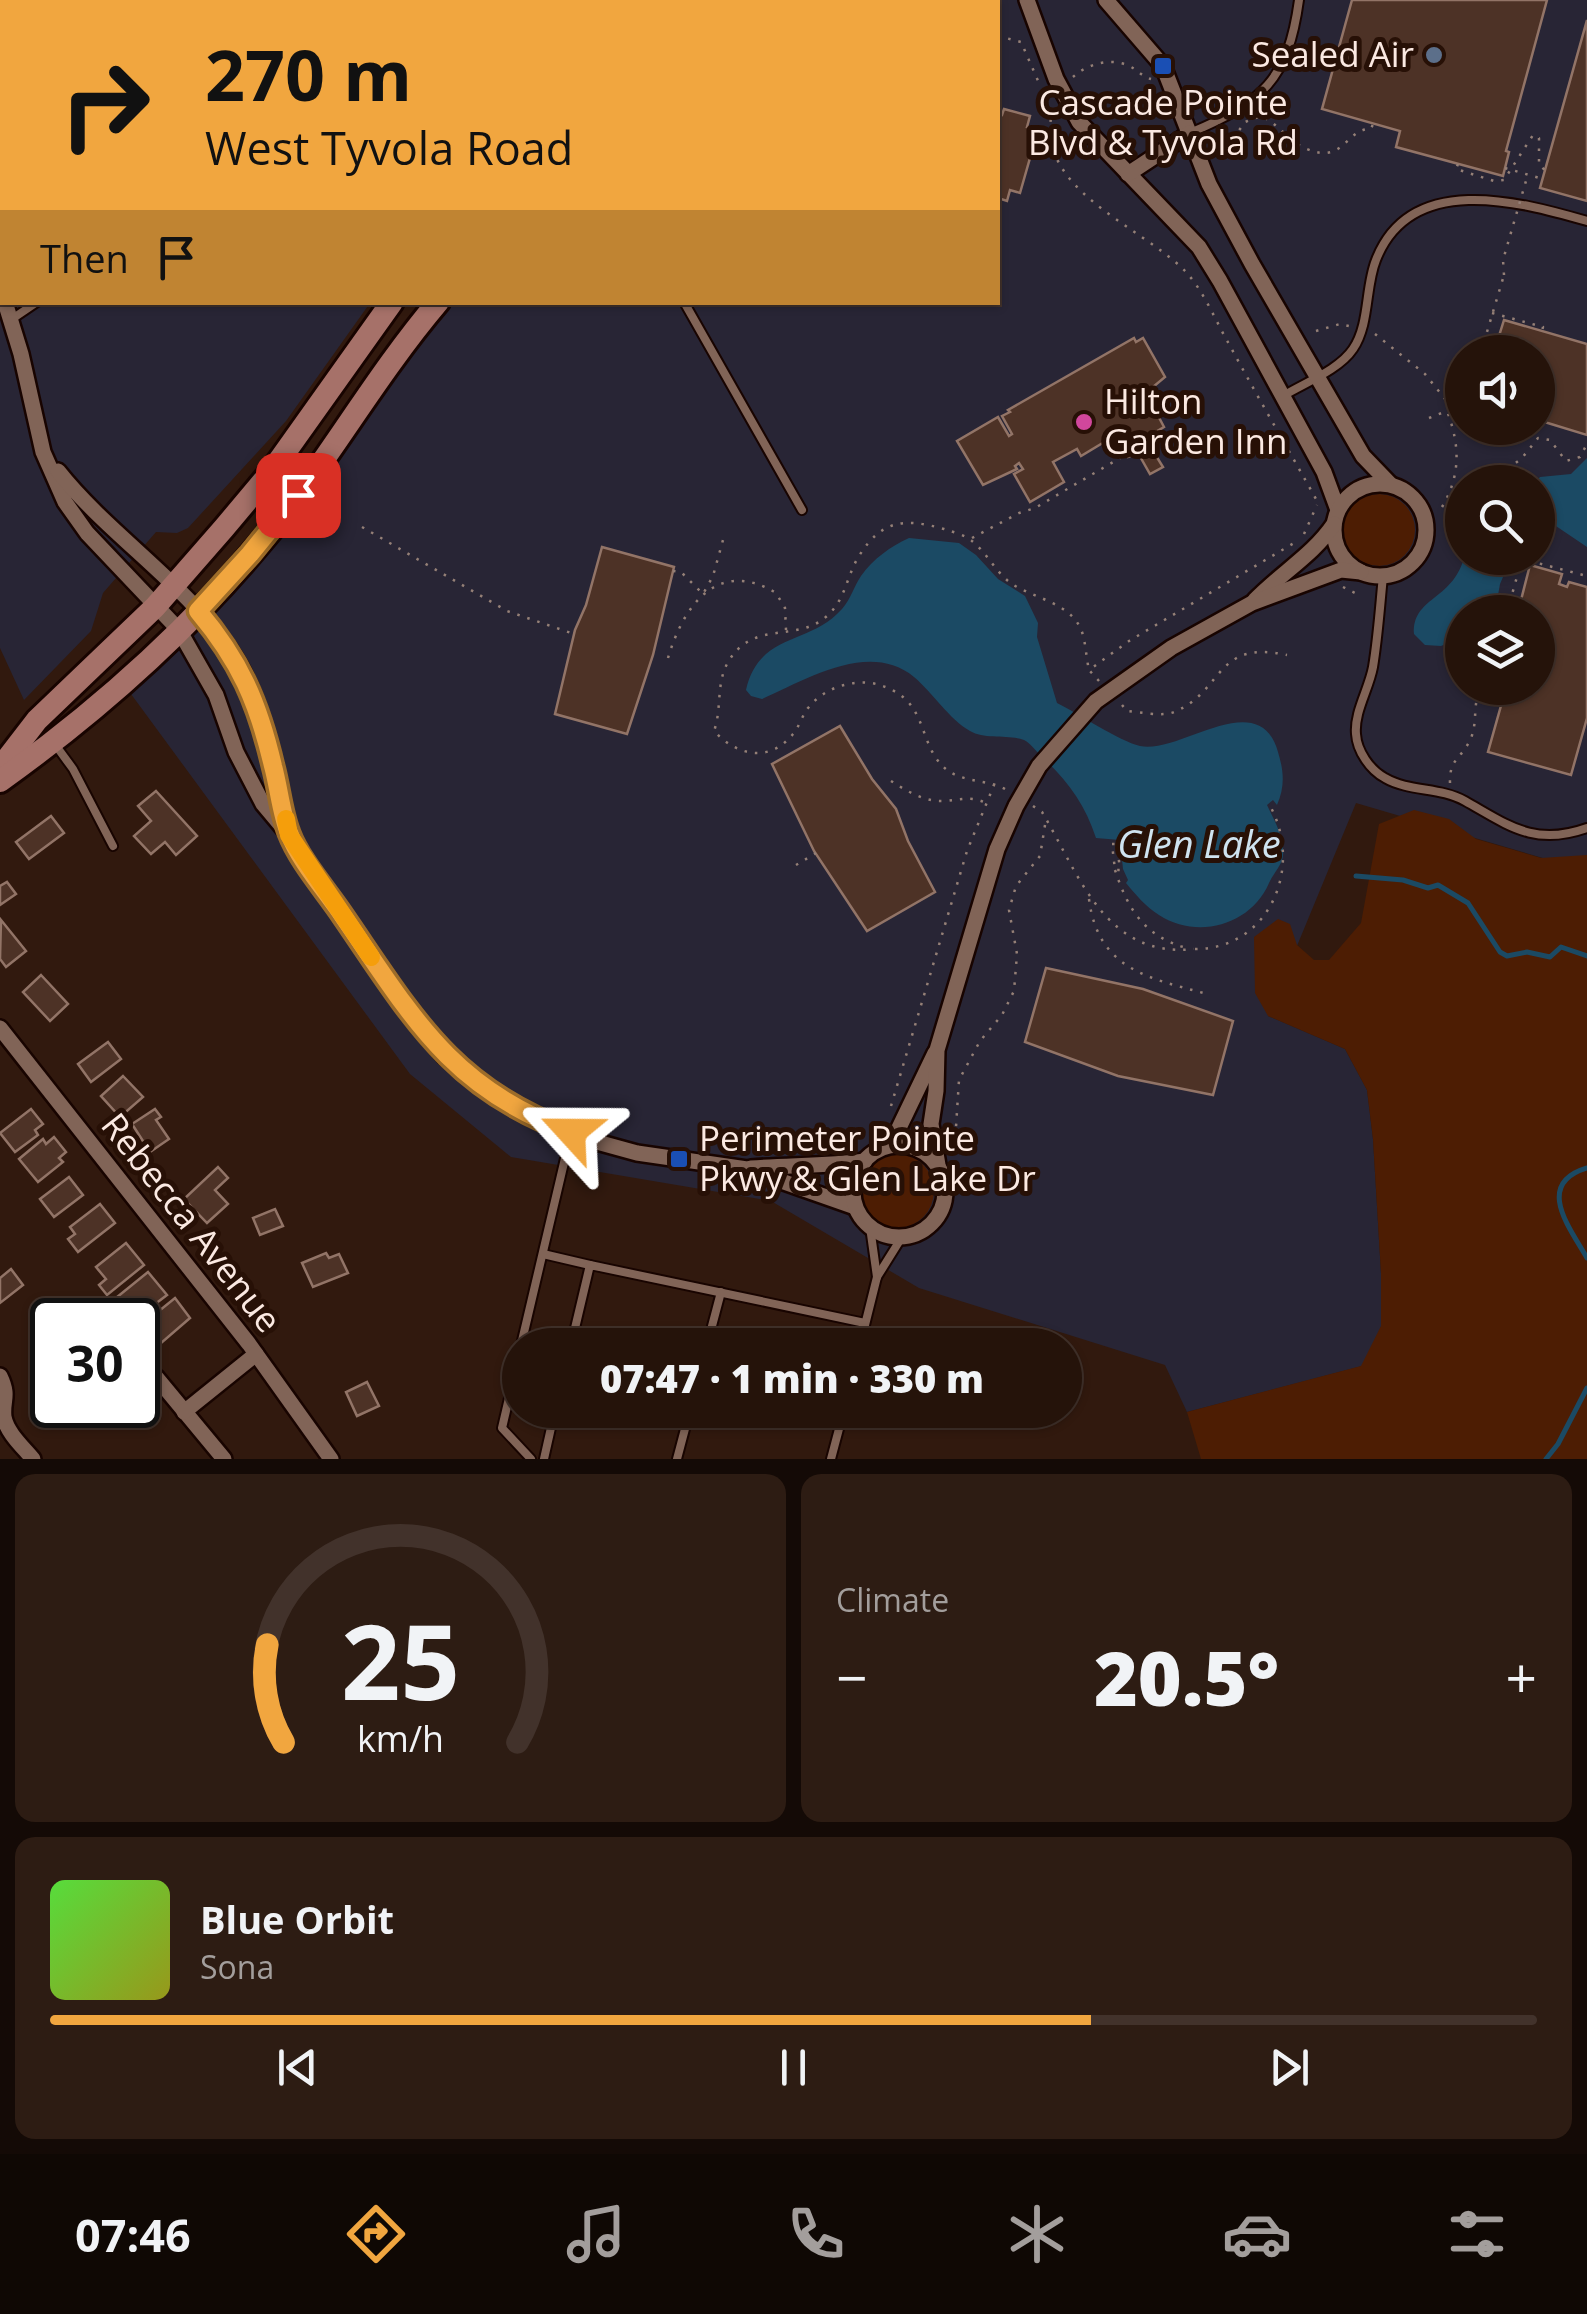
<!DOCTYPE html>
<meta charset="utf-8">
<style>
body{margin:0;font-family:"Open Sans",sans-serif;background:#2d1c13;color:#f1f3f6;height:100vh;display:flex;flex-direction:column;font-size:38px;white-space:nowrap}
*{box-sizing:border-box;margin:0}
p{font-size:32px;color:#a39e9c}
.icon{flex:none;width:55px;height:55px;fill:none;stroke:currentColor;stroke-width:2;stroke-linecap:round;stroke-linejoin:round}
.map{position:relative;height:1459px;overflow:hidden}
.side{display:flex;flex-direction:column;gap:15px;padding:15px;background:#140a06;flex:1}
.side>*{flex:none}
.guide{position:absolute;left:0px;top:0px;width:1000px;height:305px;box-shadow:0 2px 8px #0004,0 0 0 2px #42322b;background:#f1a63f;color:#111;overflow:hidden}
.tools{position:absolute;left:1445px;top:335px;display:grid;gap:20px}
.tools a{display:grid;place-items:center;width:110px;height:110px;border-radius:50%;background:#25130a;box-shadow:0 2px 8px #0004,0 0 0 2px #42322b;font-size:50px}
.speed{position:absolute;left:30px;top:1298px;display:flex;gap:20px;font-size:50px;font-weight:700;text-align:center}
.speed>*{display:grid;place-content:center;width:130px;height:130px;border-radius:50%;background:#25130a;box-shadow:0 2px 8px #0004,0 0 0 2px #42322b;line-height:1}
.speed .limit{border:5px solid #111;border-radius:15px;background:#fff;color:#111}
.pin{position:absolute;display:grid;place-items:center;width:85px;height:85px;color:#fff;margin:-42px;border-radius:20px;box-shadow:0 5px 15px #0006}
.me{position:absolute;width:110px;margin:-55px;rotate:294deg;stroke-linejoin:round;filter:drop-shadow(0 0 8px #0008)}
.turn{display:flex;align-items:center;gap:35px;height:210px;padding:0 40px;font-size:45px}
.turn .icon{width:130px;height:130px;stroke-width:2.5}
.turn b{display:block;font-size:70px;line-height:85px}
.then{display:flex;align-items:center;height:95px;padding:0 40px;background:#0003;gap:20px;font-size:38px}
.big{font-size:75px;font-weight:800;line-height:1.1}
.side .widget{flex:1;display:flex;flex-direction:column;justify-content:center;gap:15px;min-width:0;padding:0 35px;border-radius:20px;background:#2d1c13}
.side .dial{align-items:center;gap:0}
.dial svg{height:260px;overflow:visible;fill:none;stroke:#42322b;stroke-width:7;stroke-linecap:round;text-anchor:middle}
.dial text{fill:#f1f3f6;stroke:none}
.song{display:flex;align-items:center;gap:30px}
.cover{width:120px;height:120px;border-radius:15px;background:linear-gradient(135deg,hsl(110 70% 55%),hsl(60 70% 35%))}
.played{height:10px;border-radius:5px;background:linear-gradient(90deg,#f1a63f 70%,#42322b 70%)}
.keys{display:flex;justify-content:space-around;direction:ltr}
.heat{display:flex;justify-content:space-between;align-items:center;font-size:55px;direction:ltr}
.side .tiles{flex:1;display:grid;gap:15px;grid-template-columns:1fr 1fr}
.widget:last-child{grid-column:span 2}
.trip{position:absolute;left:502px;top:1328px;width:580px;height:100px;border-radius:50px;background:#25130a;box-shadow:0 2px 8px #0004,0 0 0 2px #42322b;font-weight:800;line-height:100px;text-align:center}
.dock{display:flex;height:160px;justify-content:space-around;align-items:center;background:#0f0804;color:#a39e9c}
.dock .icon{width:70px;height:70px}
.dock .selected{color:#f1a63f}
.dock b{font-size:45px;color:#f1f3f6}
.map>svg:first-child{display:block}
</style>
<div class="map">
<svg width="1587" height="1459" viewBox="0 0 1587 1459">
<rect width="100%" height="100%" fill="#31190e"/>
<g fill="#282535" fill-rule="evenodd">
<path d="M0,0H761L2,2V302L370,303L286,421L188,528L177,533L156,532L103,593L91,631L24,700L0,648Z"/>
<path d="M868,0H1587V871L1356,803L1268,1016L1345,1049L1367,1090L1373,1139L1381,1273V1327L1362,1366L1187,1412L1165,1365L919,1288L771,1201L511,1157L410,1074L131,694L195,627L449,303L998,302V2H865ZM1462,352H1538V428H1462ZM1462,482H1538V558H1462ZM1462,612H1538V688H1462Z"/>
</g>
<g fill="#4d1d03">
<circle cx="1379" cy="530" r="36"/>
<path d="M1414,810L1449,819L1476,839L1541,858L1587,855V1459H1201L1187,1412L1361,1366L1381,1326V1273L1373,1139L1367,1090L1345,1049L1268,1016L1255,993L1254,937L1278,919L1290,924L1297,945L1314,960H1329L1361,923L1379,824Z"/>
<circle cx="897" cy="1191" r="37"/>
</g>
<g fill="#1b4a64">
<path d="M1587,458V547L1550,522L1538,521L1536,482L1540,477L1571,474Z"/>
<path d="M909,538L959,543L976,555L998,579L1025,596L1038,623L1037,637L1057,703C1079,714 1119,741 1140,746C1179,755 1259,684 1278,752C1284,772 1285,786 1277,805L1273,800L1267,805C1274,820 1285,838 1283,856C1282,865 1273,874 1269,883C1251,925 1198,940 1159,915C1146,907 1135,894 1126,883L1128,880L1123,869L1120,840L1096,838C1085,804 1067,780 1041,756C1036,751 1030,743 1024,740C1008,734 985,740 970,731C949,719 933,693 914,677C869,640 806,680 762,699L751,696L746,690C759,632 809,646 842,609C851,599 854,586 861,576C873,559 891,546 909,538Z"/>
<path d="M1464,558H1511L1500,584L1495,612H1462V637L1441,646L1425,645L1414,634C1412,597 1452,601 1464,558Z"/>
</g>
<g fill="none" stroke-linecap="round" stroke-linejoin="round">
<g stroke="#1b4a64" stroke-width="5">
<path d="M1356,876L1403,880L1428,888L1438,885L1468,903L1500,952L1507,956L1527,952L1550,957L1561,947L1587,956"/>
<path d="M1587,1168C1534,1184 1570,1228 1587,1258"/>
<path d="M1546,1459L1558,1444L1587,1388"/>
</g>
</g>
<g fill="#4d3226" stroke="#927467" stroke-width="2.5">
<path d="M289,0H407L409,2H286Z"/>
<path d="M1352,0H1547L1506,151L1509,152L1503,176L1396,147L1400,131L1322,109Z"/>
<path d="M1587,20V201L1540,188Z"/>
<path d="M1004,109L1030,116L1027,127L1038,130L1020,193L1010,190L1007,201L998,198V114L1002,115Z"/>
<path d="M1504,320L1587,344V435L1538,420V352H1494Z"/>
<path d="M1134,338L1136,342L1143,338L1165,377L1141,397L1150,413L1155,410L1164,427L1154,433L1158,440L1150,446L1163,467L1150,474L1138,453L1128,457L1124,451L1114,456L1106,441L1081,456L1077,449L1053,462L1064,482L1030,502L1014,474L1023,469L1019,463L1015,466L1017,469L983,485L957,441L998,417L1009,436L1012,434L1002,416L1010,412L1008,410Z"/>
<path d="M602,547L674,567L653,655L627,734L555,714L575,630L586,605Z"/>
<path d="M1530,565L1562,574L1559,584L1567,587L1569,582L1587,587V718L1571,775L1488,752L1506,688H1538V612H1527L1528,607L1520,604Z"/>
<path d="M840,726L872,779L896,809L908,841L935,892L867,931L814,851L772,764Z"/>
<path d="M156,791L197,836L176,855L165,842L151,854L134,836L151,821L138,806Z"/>
<path d="M51,816L64,833L29,859L16,842Z"/>
<path d="M7,882L16,894L0,905V886Z"/>
<path d="M1,920L26,951L6,967L0,959Z"/>
<path d="M1046,968L1143,989L1233,1021L1213,1095L1118,1076L1025,1042Z"/>
<path d="M41,975L68,1004L50,1021L23,992Z"/>
<path d="M108,1042L121,1059L91,1082L78,1064Z"/>
<path d="M123,1076L143,1097L120,1117L101,1096Z"/>
<path d="M31,1109L43,1124L35,1130L38,1135L15,1152L0,1133Z"/>
<path d="M155,1109L161,1117L156,1120L169,1139L150,1152L132,1124Z"/>
<path d="M54,1137L66,1152L59,1158L63,1162L38,1182L19,1159L43,1139L46,1144Z"/>
<path d="M218,1167L228,1178L215,1190L228,1204L207,1223L184,1199Z"/>
<path d="M69,1177L83,1195L54,1217L40,1199Z"/>
<path d="M100,1204L115,1223L78,1252L68,1239L75,1234L70,1227Z"/>
<path d="M275,1209L283,1226L260,1235L253,1218Z"/>
<path d="M126,1243L144,1265L107,1295L99,1285L106,1279L96,1267Z"/>
<path d="M326,1253L329,1258L339,1254L348,1273L313,1287L302,1263Z"/>
<path d="M11,1269L23,1285L0,1303V1278Z"/>
<path d="M148,1272L167,1295L134,1320L124,1308L119,1312L111,1302Z"/>
<path d="M175,1298L190,1318L160,1344L155,1337L148,1343L138,1328Z"/>
<path d="M52,1344V1384L33,1360Z"/>
<path d="M367,1382L379,1406L357,1416L346,1392Z"/>
</g>
<g fill="none" stroke-linecap="round" stroke-linejoin="round">
<g stroke="#180400" stroke-width="12">
<g id="service">
<path d="M1190,133C1263,102 1288,80 1299,0"/>
<path d="M684,302L802,510"/>
<path d="M12,319L37,302"/>
<path d="M1283,396C1304,383 1339,370 1353,349C1370,324 1365,287 1376,260C1410,172 1518,201 1587,221"/>
<path d="M1383,576C1380,606 1378,637 1373,667C1369,689 1354,712 1356,734C1357,751 1370,770 1385,778C1409,792 1440,787 1465,801C1508,825 1534,847 1587,828"/>
<path d="M54,743L73,769L113,846"/>
<path d="M870,1227L877,1277"/>
<path d="M543,1254L590,1265"/>
<path d="M521,1345L571,1133"/>
<path d="M571,1345L590,1265L865,1323"/>
<path d="M707,1345L721,1292"/>
<path d="M860,1345L877,1277L902,1237"/>
<path d="M520,1351L502,1428L531,1459"/>
<path d="M544,1459L555,1410"/>
<path d="M677,1459L690,1410"/>
<path d="M831,1459L844,1410"/>
</g>
</g>
<g stroke="#180400" stroke-width="20">
<g id="minor">
<path d="M481,0L482,2"/>
<path d="M1027,0L1056,79L1079,122L1199,247L1220,281L1324,472L1338,510"/>
<path d="M1106,0L1163,66L1209,184L1252,264L1363,456L1390,484"/>
<path d="M1128,174L1190,133"/>
<path d="M5,302L21,354L43,452L65,502L87,533L179,630L216,695L236,752L263,804L289,835L415,1022L445,1057L516,1108L586,1139L637,1153L747,1169L855,1207"/>
<path d="M58,471C111,538 196,590 238,663C267,714 276,776 289,833"/>
<circle cx="1380" cy="530" r="46"/>
<path d="M1255,600C1281,573 1313,555 1334,524"/>
<path d="M0,1028L249,1344L331,1459"/>
<circle cx="899" cy="1191" r="46"/>
<path d="M883,1147L897,1132L935,1053"/>
<path d="M938,1165L931,1124L936,1091L937,1050L997,849L1016,806L1039,766L1096,701L1171,648L1252,603L1341,570L1361,572"/>
<path d="M751,1168C789,1165 826,1166 865,1161"/>
<path d="M0,1376C10,1397 2,1400 4,1417C7,1433 23,1447 33,1459"/>
<path d="M156,1377L224,1459"/>
<path d="M184,1412L256,1354"/>
</g>
</g>
<g stroke="#180400" stroke-width="28">
<g id="secondary">
<path d="M784,2L788,0"/>
<path d="M852,2L855,0"/>
<path d="M0,768L37,720L155,607L224,528L271,472L392,302"/>
<path d="M0,781C112,701 217,604 300,493C346,430 387,362 438,302"/>
</g>
</g>
<g stroke="#958077" stroke-width="2.5" stroke-dasharray="2.5 8" stroke-linecap="butt">
<path d="M30,0L32,2"/>
<path d="M83,0L84,2"/>
<path d="M247,0L248,2"/>
<path d="M963,0L964,2"/>
<path d="M47,2L51,0"/>
<path d="M265,2L269,0"/>
<path d="M0,32L2,31"/>
<path d="M0,36L2,40"/>
<path d="M998,36L1021,42L1039,83"/>
<path d="M1073,77C1087,64 1111,57 1129,66C1138,70 1141,76 1151,79"/>
<path d="M1188,88L1201,90"/>
<path d="M1042,90L1051,110"/>
<path d="M1053,109C1031,188 1140,225 1185,271C1204,291 1215,320 1229,344C1257,396 1287,447 1316,499"/>
<path d="M1227,147L1245,122L1261,116C1279,124 1289,142 1307,149C1344,165 1346,128 1371,129L1373,124"/>
<path d="M1458,164L1456,169L1494,181L1504,180L1533,135L1539,138V165L1545,170"/>
<path d="M1492,313L1543,327L1542,331"/>
<path d="M1316,331L1340,324L1349,326"/>
<path d="M1375,334L1425,374L1453,409"/>
<path d="M1481,352L1504,275"/>
<path d="M1429,418L1462,405"/>
<path d="M1491,482L1522,458L1538,438L1550,440L1566,461L1580,457L1587,444"/>
<path d="M1442,507C1461,475 1460,445 1447,411"/>
<path d="M1446,519L1462,505"/>
<path d="M362,527L507,611L574,634"/>
<path d="M1304,534L1317,505"/>
<path d="M972,538L1019,513L1035,508L1120,458"/>
<path d="M673,571L681,572L703,594L713,576L723,540"/>
<path d="M1343,587L1359,595"/>
<path d="M1507,612L1522,559L1587,576"/>
<path d="M668,658C683,607 717,557 776,593L785,608L786,630"/>
<path d="M1462,674V681"/>
<path d="M1099,681L1089,670L1129,641L1294,543"/>
<path d="M1468,688L1476,694"/>
<path d="M1122,705L1127,711C1140,712 1162,717 1174,712C1224,692 1214,639 1287,655"/>
<path d="M891,781C907,791 924,802 944,801C959,800 969,796 984,802"/>
<path d="M1450,783C1449,758 1462,759 1471,738C1478,721 1472,704 1481,688"/>
<path d="M1005,789C986,779 965,783 947,770C919,748 928,707 892,690C880,684 868,681 855,683C837,685 820,693 808,708C802,716 799,727 793,734C769,764 736,755 714,731C722,709 716,685 727,664C752,618 796,644 827,616C846,599 846,577 859,556C882,519 905,518 944,529C953,532 965,535 972,541C986,552 994,569 1008,581C1031,599 1071,601 1082,632C1086,644 1086,657 1089,670"/>
<path d="M1033,806L1042,812C1079,874 1105,959 1194,949"/>
<path d="M1112,844H1117L1120,870H1115Z"/>
<path d="M796,865L816,853"/>
<path d="M1115,870C1128,910 1145,937 1187,948"/>
<path d="M1089,899C1098,970 1149,978 1207,994"/>
<path d="M1195,949C1271,949 1304,865 1269,804"/>
<path d="M891,1106L967,851L994,785"/>
<path d="M958,1147L956,1127L959,1080L980,1041L1002,1015L1014,991L1017,954L1009,910L1016,886L1040,856L1046,819"/>
</g>
<use href="#service" stroke="#816457" stroke-width="8"/>
<use href="#minor" stroke="#816457" stroke-width="15"/>
<use href="#secondary" stroke="#a67169" stroke-width="22"/>
<g stroke="#958077" stroke-width="2.5" stroke-dasharray="2.5 8" stroke-linecap="butt">
<path d="M1505,168L1543,179"/>
<path d="M1504,275L1503,260L1528,174"/>
</g>
</g>
<g fill="none" stroke-linecap="round" stroke-linejoin="round">
<g stroke="#9d6c29" stroke-width="25">
<path id="route" d="M298,495L250,554L198,611C240,661 258,702 273,766C279,788 281,813 289,833C299,860 327,892 343,916C411,1015 451,1089 571,1132"/>
</g>
<use href="#route" stroke="#f1a63f" stroke-width="18"/>
<path stroke="#f59e0b" stroke-width="18" d="M286,819L289,835L371,957"/>
</g>
<circle fill="#5c6f8a" stroke="#271006" stroke-width="4" cx="1434" cy="55" r="10"/>
<g fill="#1a4fb4" stroke="#271006" stroke-width="4">
<rect x="1153" y="56" width="20" height="20" rx="5"/>
<rect x="669" y="1149" width="20" height="20" rx="5"/>
</g>
<circle fill="#d1479c" stroke="#271006" stroke-width="4" cx="1084" cy="422" r="10"/>
<g text-anchor="middle" stroke-width="10" stroke-linejoin="round" paint-order="stroke">
<g font-size="35" fill="#fbe9e2" stroke="#271006" text-anchor="start">
<text x="1414" y="67" text-anchor="end">Sealed Air</text>
<text x="1163" y="115" text-anchor="middle">Cascade Pointe<tspan x="1163" dy="40">Blvd &amp; Tyvola Rd</tspan></text>
<text x="1104" y="414">Hilton<tspan x="1104" dy="40">Garden Inn</tspan></text>
<text x="699" y="1151">Perimeter Pointe<tspan x="699" dy="40">Pkwy &amp; Glen Lake Dr</tspan></text>
</g>
<g font-size="35" fill="#fbe9e2" stroke="#271006">
<text transform="translate(191 1223) rotate(52)" y="12">Rebecca Avenue</text>
</g>
<g font-size="38" font-style="italic" fill="#cfe3f0" stroke="#271006">
<text x="1199" y="858">Glen Lake</text>
</g>
</g>
</svg>
<div class="tools">
<a><svg class="icon" aria-label="sound" viewBox="0 0 24 24"><path d="M4 9h4l5-4v14l-5-4H4zM17 9q2 3 0 6"/></svg></a>
<a><svg class="icon" aria-label="search" viewBox="0 0 24 24"><circle cx="10" cy="10" r="6"/><path d="M15 15l6 6"/></svg></a>
<a><svg class="icon" aria-label="layers" viewBox="0 0 24 24"><path d="M12 4l9 5-9 5-9-5zM3 14l9 5 9-5"/></svg></a>
</div>
<div class="speed"><div class="limit">30</div></div>
<div class="pin" style="left:298px;top:495px;background:#d93025"><svg class="icon" aria-label="arrive" viewBox="0 0 24 24"><path d="M6 21V4h12l-3 4 3 4H6"/></svg></div>
<svg class="me" style="left:571px;top:1132px" viewBox="-20 -20 40 40"><path d="M0-17L14 15 0 8-14 15z" fill="#f1a63f" stroke="#fff" stroke-width="4"/></svg>
<div class="trip">07:47 · 1 min · 330 m</div>
<div class="guide">
<div class="turn"><svg class="icon" aria-label="right" viewBox="0 0 24 24"><path d="M7 20v-9h11M14 6l5 5-5 5"/></svg><div><b>270 m</b>West Tyvola Road</div></div>
<div class="then">Then<svg class="icon" aria-label="arrive" viewBox="0 0 24 24"><path d="M6 21V4h12l-3 4 3 4H6"/></svg></div>
</div>
</div>
<section class="side">
<div class="tiles">
<div class="widget dial"><svg viewBox="0 0 100 80">
<path d="M14 69A42 42 0 1 1 86 69"/>
<path d="M14 69A42 42 0 0 1 9 39" stroke="#f1a63f"/>
<text x="50" y="56" font-size="32" font-weight="700">25</text>
<text x="50" y="72" font-size="11">km/h</text>
</svg></div>
<div class="widget"><p>Climate</p>
<div class="heat"><a>−</a><b class="big">20.5°</b><a>+</a></div>
</div>
<div class="widget">
<div class="song"><i class="cover"></i><div><b>Blue Orbit</b><p>Sona</p></div></div>
<div class="played"></div>
<div class="keys"><svg class="icon" aria-label="previous" viewBox="0 0 24 24"><path d="M18 5L8 12l10 7zM5 5v14"/></svg><svg class="icon" aria-label="pause" viewBox="0 0 24 24"><path d="M8 5v14M16 5v14"/></svg><svg class="icon" aria-label="next" viewBox="0 0 24 24"><path d="M6 5l10 7-10 7zM19 5v14"/></svg></div>
</div>
</div>
</section>
<nav class="dock">
<b>07:46</b>
<svg class="icon selected" aria-label="directions" viewBox="0 0 24 24"><path d="M12 3l9 9-9 9-9-9zM9 14v-3h6M13 9l2 2-2 2"/></svg>
<svg class="icon" aria-label="music" viewBox="0 0 24 24"><path d="M9 18V5l10-2v13"/><circle cx="6" cy="18" r="3"/><circle cx="16" cy="16" r="3"/></svg>
<svg class="icon" aria-label="phone" viewBox="0 0 24 24"><path d="M5 4h4l2 5-3 2q2 4 5 5l2-3 5 2v4C11 20 4 13 5 4z"/></svg>
<svg class="icon" aria-label="climate" viewBox="0 0 24 24"><path d="M12 3v18M4 7l16 10M4 17L20 7"/></svg>
<svg class="icon" aria-label="car" viewBox="0 0 24 24"><path d="M5 17H2v-5l4-1 3-4h7l3 4 3 1v5h-3M9 17h6M6 11h13"/><circle cx="7" cy="17" r="2"/><circle cx="17" cy="17" r="2"/></svg>
<svg class="icon" aria-label="filters" viewBox="0 0 24 24"><path d="M4 7h16M4 17h16"/><circle cx="9" cy="7" r="2"/><circle cx="15" cy="17" r="2"/></svg>
</nav>
